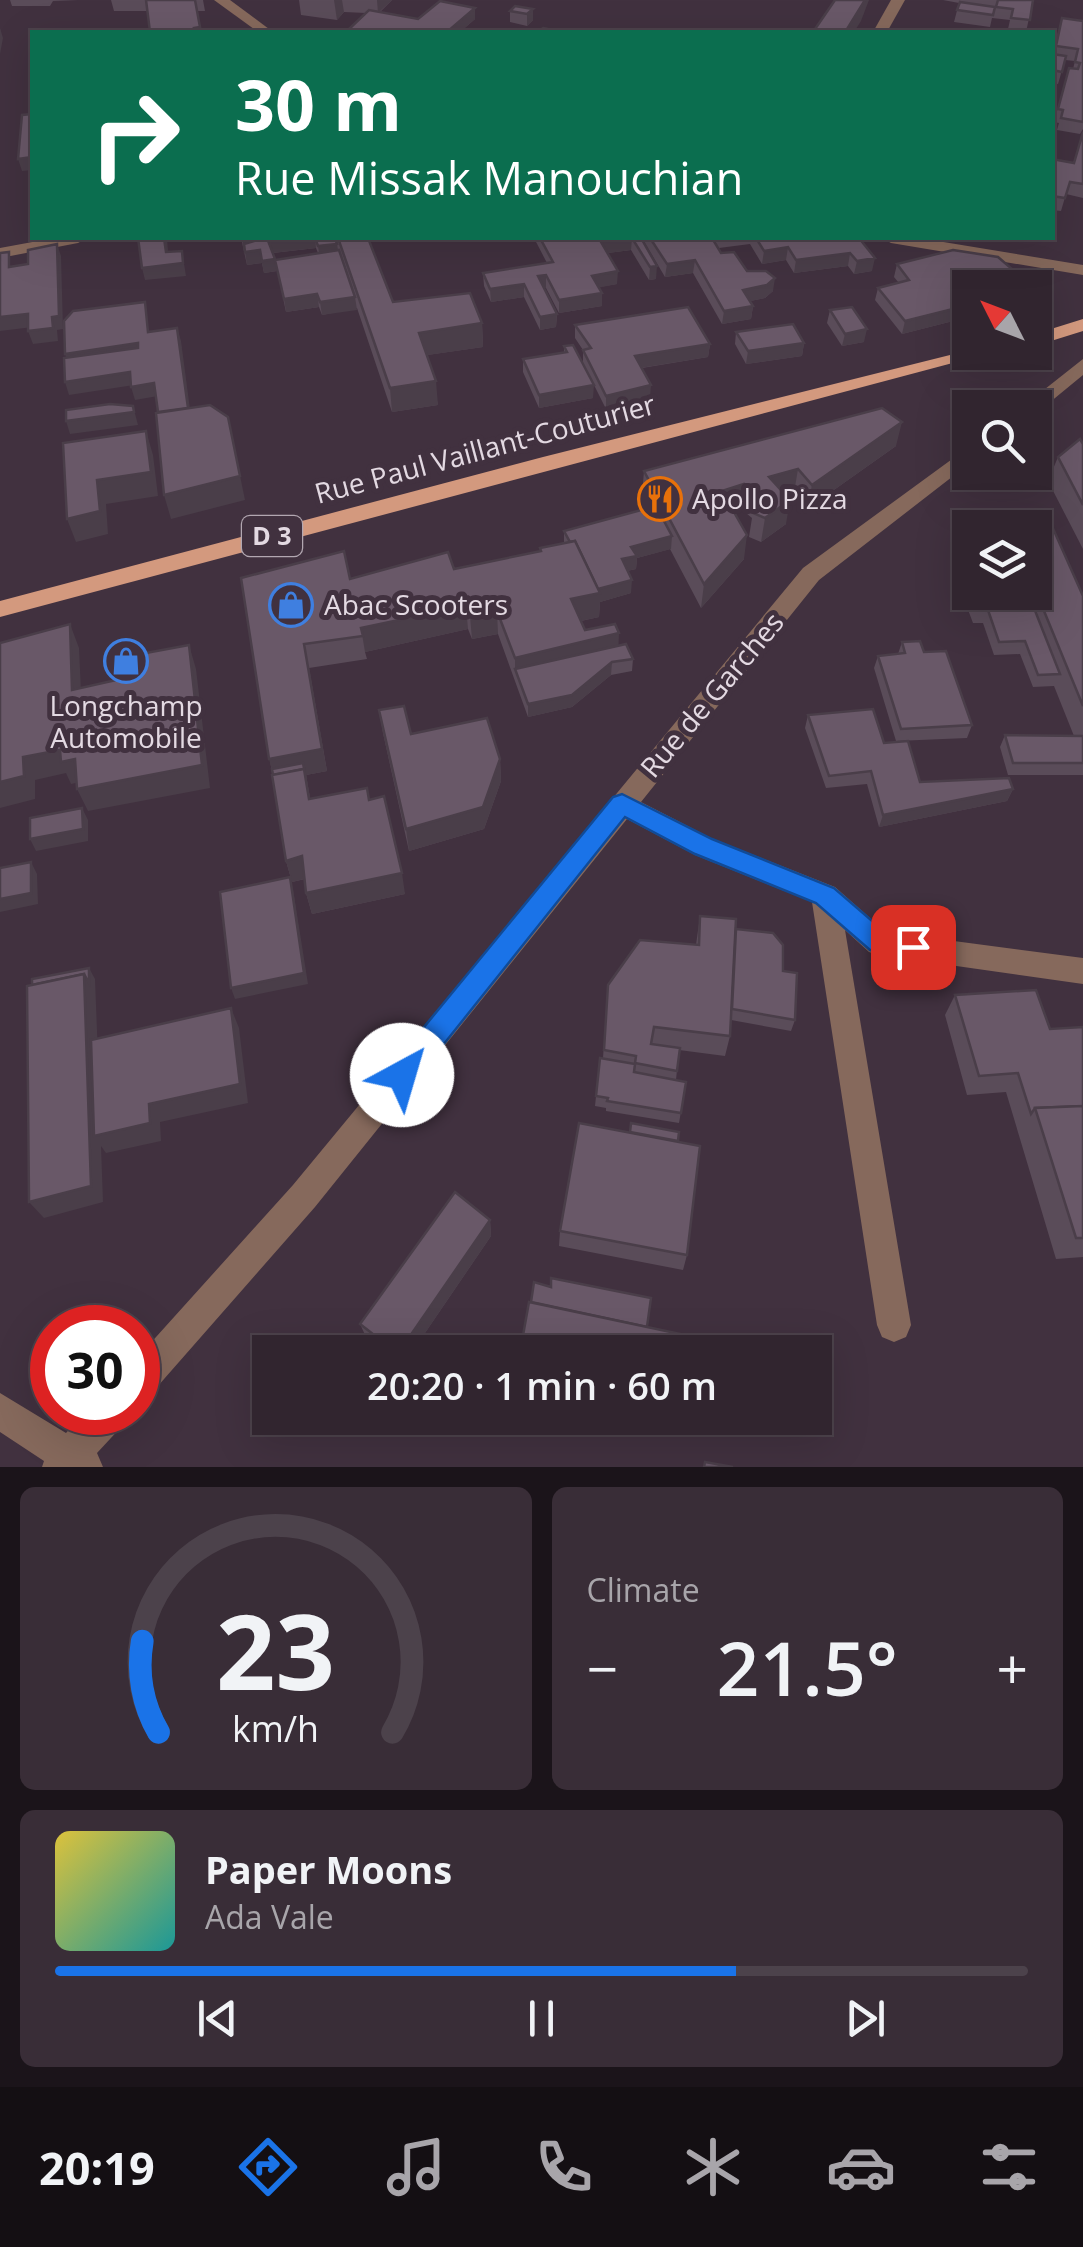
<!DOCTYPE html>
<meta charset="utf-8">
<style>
body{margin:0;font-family:"Open Sans",sans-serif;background:#392d37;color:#f1f3f6;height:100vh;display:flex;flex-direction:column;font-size:38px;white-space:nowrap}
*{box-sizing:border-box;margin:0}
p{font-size:32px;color:#a8a5aa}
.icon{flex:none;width:55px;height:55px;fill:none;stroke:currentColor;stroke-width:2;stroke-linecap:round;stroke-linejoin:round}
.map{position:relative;height:1467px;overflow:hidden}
.side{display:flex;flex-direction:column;gap:20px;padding:20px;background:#1b141a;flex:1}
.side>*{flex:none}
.guide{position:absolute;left:30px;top:30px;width:1025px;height:210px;border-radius:0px;box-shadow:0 10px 40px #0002,0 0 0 2px #4c424b;background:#0b6e4f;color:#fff;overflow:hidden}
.needle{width:65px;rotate:312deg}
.buttons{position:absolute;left:952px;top:270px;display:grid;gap:20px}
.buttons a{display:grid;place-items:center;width:100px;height:100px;border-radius:0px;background:#31252f;box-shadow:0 10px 40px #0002,0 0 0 2px #4c424b;font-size:50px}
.speed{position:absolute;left:30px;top:1305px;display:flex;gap:20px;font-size:50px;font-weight:700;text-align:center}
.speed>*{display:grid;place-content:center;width:130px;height:130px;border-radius:50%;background:#31252f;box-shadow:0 10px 40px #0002,0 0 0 2px #4c424b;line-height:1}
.speed .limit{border:15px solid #d22;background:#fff;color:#111}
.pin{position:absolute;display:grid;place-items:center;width:85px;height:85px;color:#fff;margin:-42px;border-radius:20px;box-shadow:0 5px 15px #0006}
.me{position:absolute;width:110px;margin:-55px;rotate:39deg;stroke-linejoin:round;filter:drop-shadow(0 0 8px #0008)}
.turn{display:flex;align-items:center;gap:35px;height:210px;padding:0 40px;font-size:45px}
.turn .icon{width:130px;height:130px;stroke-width:2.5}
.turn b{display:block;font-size:70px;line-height:85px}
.big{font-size:75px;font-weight:600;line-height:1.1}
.side .widget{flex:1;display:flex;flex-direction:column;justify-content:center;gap:15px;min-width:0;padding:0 35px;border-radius:15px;background:#392d37}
.side .dial{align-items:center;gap:0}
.dial svg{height:260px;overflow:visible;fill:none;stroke:#4c424b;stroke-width:7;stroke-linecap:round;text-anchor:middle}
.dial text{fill:#f1f3f6;stroke:none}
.song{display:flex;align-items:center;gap:30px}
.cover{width:120px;height:120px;border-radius:15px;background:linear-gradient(135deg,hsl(50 70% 55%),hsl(180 70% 35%))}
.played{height:10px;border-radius:5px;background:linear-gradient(90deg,#1a73e8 70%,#4c424b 70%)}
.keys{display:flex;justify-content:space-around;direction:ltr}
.heat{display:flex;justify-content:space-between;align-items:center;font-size:55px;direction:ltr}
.side .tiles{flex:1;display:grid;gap:20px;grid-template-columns:1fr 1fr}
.widget:last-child{grid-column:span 2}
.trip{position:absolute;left:252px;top:1335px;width:580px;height:100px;border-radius:0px;background:#31252f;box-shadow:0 10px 40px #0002,0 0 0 2px #4c424b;font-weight:600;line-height:100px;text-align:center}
.menu{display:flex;height:160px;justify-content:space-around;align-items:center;background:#140f13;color:#a8a5aa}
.menu .icon{width:70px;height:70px}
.menu .active{color:#1a73e8}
.menu b{font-size:45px;color:#f1f3f6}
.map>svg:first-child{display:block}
</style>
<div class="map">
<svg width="1083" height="1467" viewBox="0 0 1083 1467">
<rect width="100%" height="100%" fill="#41313f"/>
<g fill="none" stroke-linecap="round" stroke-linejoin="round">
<g fill="#86695c" fill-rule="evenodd">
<path d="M214,0H230L273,32H258Z"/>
<path d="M891,0H905L887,32H873Z"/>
<path d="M54,238H87L78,243L0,258V248Z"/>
<path d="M882,238H919L1083,265V275L891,243Z"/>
<path d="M1083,359V375L1038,412L1035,408H1021Z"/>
<path d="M970,446V463L819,580L641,802L713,839L835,887L886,932L1083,958V984L879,955L869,952L845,930L911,1325L906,1337L894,1342L882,1337L877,1325L812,902L695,855L627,819L315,1207L150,1395L138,1400V1357L293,1185L803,568Z"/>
<path d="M0,1393L66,1433L85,1412H128L123,1425L97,1453L103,1467H42L44,1461L0,1432Z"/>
</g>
<g fill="#d3997e" fill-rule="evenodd">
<path d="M1083,319V331L1035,346V334Z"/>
<path d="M970,350L994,352L0,617V601L543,457Z"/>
</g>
</g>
<g fill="#5a4c59">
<path d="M10,0H78L53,1L50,6H12Z"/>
<path d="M111,0H203L205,11H197L201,32H150L147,11H114Z"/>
<path d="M299,0H392L380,12L418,19H475L460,32H348V30L366,13L344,12L337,20L301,15Z"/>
<path d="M943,0H1033L1026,32L1008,29L1010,20L992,18L990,27L954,22L959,3Z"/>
<path d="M533,9V20L527,26L510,22V11Z"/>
<path d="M1062,18L1083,21V129L1080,134L1057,130L1059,123L1054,122L1069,68L1073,69L1075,61L1065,60L1058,84L1052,83V54Z"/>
<path d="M1083,131V198L1066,194L1061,211L1052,210V159L1074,163Z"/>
<path d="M241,238H368L393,302L482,323L483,347L427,355L438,405L392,412L357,308L322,315L319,307L286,312L275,260L318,253L316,248L273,253L277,271L264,273L262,263L247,265Z"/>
<path d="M534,238H641L656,279L649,280L631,250L608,253L617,284L599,287L602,306L559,313L546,288H544L557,314L556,327L540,330L524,297L491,302L484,286L483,273L547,263Z"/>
<path d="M642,238H810L812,240L830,238L872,271L854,274L848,266L794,273L786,260L762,264L750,244L719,248L721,253L773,291L765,298L750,301L753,306L751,319L722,324L693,273L665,277Z"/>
<path d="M897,264L1009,275L1017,282L1015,288H970L957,320L902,334L875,300L878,288L899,283L894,277Z"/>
<path d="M830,310L864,342L842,346L827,323Z"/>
<path d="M575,325L710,344L708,357L642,368L650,398L606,409L583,363V350L575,338Z"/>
<path d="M736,332L804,343L802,356L746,364L735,344Z"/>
<path d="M564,346L593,398L539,408L523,372V359L564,352Z"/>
<path d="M1083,444V549L1048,481L1058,457Z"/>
<path d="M896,446L807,509L794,493L786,495V524L761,542L749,537L752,518L740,508L733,510L744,559L701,608L670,549L637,558L636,569L627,571L631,593L600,602L599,617L581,621L585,630L619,646L633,659L632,671L611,675L572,707L528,717L498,634L472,639L468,629L365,652L367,659L309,668L327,771L306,775L310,798L369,800L405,894L312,914L306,893L305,879L292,882L286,861L241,578L350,579L454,569L540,551L564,543V531L649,508L642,495L644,471Z"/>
<path d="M1047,515L1083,596V775H1008L1000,747L1005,735L1074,736L1054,686L1033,687L1020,654L994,655L983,623H973L953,570L958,557H970V592H1035V528H1001L1005,516Z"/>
<path d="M902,642L972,725L967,738L896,741L874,668L878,656L898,654Z"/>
<path d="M379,710L411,734L500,759L501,781L484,829L409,851L383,733Z"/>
<path d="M808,715L884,743L920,782L1013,789L1007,801L879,827L867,784L826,788L805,728Z"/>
<path d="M700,916L736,929L783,971L795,1020L791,1031L731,1020L730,1036L725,1056L679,1050L676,1080L686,1082L679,1123L606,1111V1108L595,1106L600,1058H603L608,985L696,945Z"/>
<path d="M955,995L1050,1029L1083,1027V1257L1056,1259L1006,1092L967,1095L945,1015Z"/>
<path d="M678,1141L687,1255L683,1270L559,1246L560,1231Z"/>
<path d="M490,1220L491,1236L412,1352H384L366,1337L360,1324Z"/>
<path d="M427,1418H512L508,1435Z"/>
</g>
<g fill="#4a3e49">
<path d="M334,0H342L344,12L337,20Z"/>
<path d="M377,0H392L378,13Z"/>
<path d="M865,0H869L861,21L854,32L847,29Z"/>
<path d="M475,8V19L460,32H447Z"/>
<path d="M533,9V20L527,26V14Z"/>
<path d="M0,28L3,38L0,54Z"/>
<path d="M32,157V170L22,171L18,159Z"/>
<path d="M164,238H167L169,265L182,251L186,276L145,280L142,268L166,252Z"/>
<path d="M242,238H269L271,246L244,250Z"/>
<path d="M295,238H315L316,248L272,253L270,241Z"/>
<path d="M632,238L631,250L600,254L601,242Z"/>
<path d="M57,244L61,256L63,329L57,330L58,341L33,344L28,331L52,317Z"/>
<path d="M337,244L339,256L320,259L318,246Z"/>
<path d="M788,247L786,260L762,264L764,251Z"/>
<path d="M260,250L275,259L277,271L264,273L262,263L247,265L245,252Z"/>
<path d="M850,253L848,266L794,273L796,260Z"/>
<path d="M875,258L872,271L854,274L857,261Z"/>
<path d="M695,260L693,273L665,277L667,264Z"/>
<path d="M657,266L656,279L649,280L650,267Z"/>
<path d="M618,271L617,284L592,289V276Z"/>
<path d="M546,275V288L538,289V276Z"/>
<path d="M775,278L773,291L765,298L741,303L743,290Z"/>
<path d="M1017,282L1015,288H995Z"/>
<path d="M524,284V297L491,302L490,289Z"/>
<path d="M602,293V306L559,313V300Z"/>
<path d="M317,294L319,307L286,312L284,299Z"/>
<path d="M970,294V306L960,308L957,320L902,334L905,321L954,298Z"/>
<path d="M355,297L357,310L322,315L320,302Z"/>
<path d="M753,306L751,319L722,324L724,311Z"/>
<path d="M28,314L33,327L0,331V317Z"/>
<path d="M557,314L556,327L540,330V317Z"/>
<path d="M482,323L483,347L421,356L419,333Z"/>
<path d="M177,328L181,341L193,432L190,419Z"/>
<path d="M867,329L864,342L842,346L845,334Z"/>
<path d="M138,343L142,356L69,367L65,354Z"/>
<path d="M804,343L802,356L746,364L748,351Z"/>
<path d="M710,344L708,357L634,369L635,356Z"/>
<path d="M130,372L134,385L69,395L65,382Z"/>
<path d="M436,381L438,405L392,412L390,388Z"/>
<path d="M154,383L158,396L135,400L131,387Z"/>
<path d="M594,385L593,398L539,408V395Z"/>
<path d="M651,385L650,398L606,409V396Z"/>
<path d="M133,406L138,425L70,434L66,421Z"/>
<path d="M228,417L245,500L171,519L164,495Z"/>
<path d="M902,422L896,446L807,509L812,485Z"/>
<path d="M146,431L153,455L158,496L106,504L108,534L76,542L67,519L97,480Z"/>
<path d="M798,469L794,493L765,501L769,477Z"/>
<path d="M744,484L740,508L718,515L722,491Z"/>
<path d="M790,500L786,524L761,542L765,518Z"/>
<path d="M747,535L744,559L701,608L704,584Z"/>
<path d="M672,536L671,549L637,558L636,569L621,572L622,559L631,547Z"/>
<path d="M632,580L631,593L600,602L599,617L571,623V599L593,591Z"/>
<path d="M466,606L468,629L365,652L361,628Z"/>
<path d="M497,611L498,634L472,639L470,616Z"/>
<path d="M70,624L79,648L82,713L72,690Z"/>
<path d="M619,633L618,657L515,669V658Z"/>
<path d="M304,644L327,771L306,775L314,821L308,792L275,781L269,759Z"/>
<path d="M189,645L196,669L210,788L88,811L77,789Z"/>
<path d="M612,662L611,675L572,707L528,717V704Z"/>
<path d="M60,750L75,759L85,781L71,784L66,773L35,780V799L0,808V782L23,757Z"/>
<path d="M500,759L501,781L484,829L409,851L406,829Z"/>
<path d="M1013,789L1007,801L879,827L883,815Z"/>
<path d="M82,808L88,820V841L36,851L30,839Z"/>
<path d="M302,856L308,878L292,882L286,861Z"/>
<path d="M31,862L37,874L38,904L0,912V899Z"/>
<path d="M402,873L405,894L312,914L306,893Z"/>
<path d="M290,877L293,889L308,984L235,999L231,988Z"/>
<path d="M89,968L95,979L101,1134L149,1104L231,1008L239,1028L248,1103L160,1122L161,1141L106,1153L101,1146L103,1202L44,1218L29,1202L84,974Z"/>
<path d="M490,1220L491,1236L412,1352H399Z"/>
</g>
<g fill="#695868" stroke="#4a3e49" stroke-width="2.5">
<path d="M146,0H195L200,27L194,28L195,32H150Z"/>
<path d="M835,0H865L847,29L858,31V32H813Z"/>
<path d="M998,0H1033L1030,20L1011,18L1013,9L996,7Z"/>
<path d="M440,1L475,8L447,32H415L405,31L403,32H360L348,30L369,10L418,19Z"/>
<path d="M960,2L995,7L993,15L957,10Z"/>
<path d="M515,6L533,9L527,14L510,11Z"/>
<path d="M1062,18L1083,21V122L1061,118L1063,110L1058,109L1069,68L1078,69L1080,63L1075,62L1078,49L1056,46Z"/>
<path d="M543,28L562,32H538Z"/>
<path d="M1052,54L1066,56L1062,72L1052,70Z"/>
<path d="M32,114V157L18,159L22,115Z"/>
<path d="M1083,132V184L1070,182L1065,198L1052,196V159L1074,163Z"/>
<path d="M138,238H164L166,252L182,251L183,263L142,268Z"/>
<path d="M264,238H267L275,259L262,261L260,250L245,252L244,244Z"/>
<path d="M269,238H295L270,241Z"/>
<path d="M315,238H335L337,244L318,246Z"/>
<path d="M338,238H368L393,302L470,293L482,323L419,333L436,381L390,388Z"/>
<path d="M540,238H628L601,242L618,271L592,276L602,293L559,300L546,275L538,276L557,314L540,317L524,284L490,289L483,273L553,262Z"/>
<path d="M632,238H641L657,266L650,267Z"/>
<path d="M650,238H712L721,253L734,252L747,271H766L775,278L767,285L743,290L753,306L724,311L695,260L667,264Z"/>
<path d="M756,238H810L812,240L833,238H859L875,258L857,261L850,253L796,260L788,247L764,251Z"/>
<path d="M57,244L59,316L52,317L53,328L28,331V314L0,317V253L9,252V267L28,264V250Z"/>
<path d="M339,250L355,297L320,302L317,294L284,299L275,260Z"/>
<path d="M953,250L998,257L1012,269L1009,275L1017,282L995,288H970V294L954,298L961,307L905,321L878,288L909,280L897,264Z"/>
<path d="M145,302L148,332L177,328L188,408L158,412L154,383L131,387L130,372L65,382L64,358L138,348V343L65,354L64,321L73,311Z"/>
<path d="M688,307L710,344L635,356L651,385L606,396L583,350L591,348L575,325Z"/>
<path d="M852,307L867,329L845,334L830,310Z"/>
<path d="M793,324L804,343L748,351L736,332Z"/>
<path d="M573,345L594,385L539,395L523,359L567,352L564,346Z"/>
<path d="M110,404L133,406L134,412L66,421V410Z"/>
<path d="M210,405L228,417L240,476L164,495L156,413Z"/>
<path d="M882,408L902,422L812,485L798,469L769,477L790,500L765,518L753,513L765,503L744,484L722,491L747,535L704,584L644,471Z"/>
<path d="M146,431L151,472L97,480L100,511L67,519L63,443Z"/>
<path d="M1080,439L1083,444V505L1058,457Z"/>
<path d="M656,506L672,536L631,547L637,556L622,559L632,580L598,589L575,541L570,542L564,531Z"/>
<path d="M1047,515L1083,596V706L1035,589V528H1010L1005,516Z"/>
<path d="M575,541L600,593L571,599L585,630L615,624L619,633L515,658L497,611L470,616L466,606L361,628L363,636L304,644L322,749L269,759L241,578L344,551L350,579L448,552L454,569L541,551L540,548Z"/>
<path d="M958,557H970V590Z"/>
<path d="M971,592H1018L1024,608H1034L1060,674L1038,675L1025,641L999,642L988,610H978Z"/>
<path d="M70,624L72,690L134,676L135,655L189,645L202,765L77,789L75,759L61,762L60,750L23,757L24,776L0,782V643Z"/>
<path d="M920,641L924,652L946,651L972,725L901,729L878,656L905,653L902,642Z"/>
<path d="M626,644L633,659L612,662L572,695L528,704L515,669Z"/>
<path d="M404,706L411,734L487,718L500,759L483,807L406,829L379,710Z"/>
<path d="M873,709L884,743L908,741L920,782L1009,778L1013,789L883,815L871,771L829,776L808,715Z"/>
<path d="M1005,735L1083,736V763H1013Z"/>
<path d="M303,763L306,779L304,769L273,775L272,769Z"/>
<path d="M304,769L309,799L367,788L369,800L384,796L402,873L306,893L302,856L286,861L272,775Z"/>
<path d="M82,808L83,829L30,839V818Z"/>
<path d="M31,862V893L0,899V868Z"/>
<path d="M290,877L304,973L231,988L220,892Z"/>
<path d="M700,916L736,919L730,1036L654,1027L651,1044L680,1048L677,1071L635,1063L636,1056L604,1050L608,985L640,940L699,945Z"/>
<path d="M736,929L773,933L783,945V971L797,973L795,1020L732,1009Z"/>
<path d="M89,968V983L84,974L32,985V979Z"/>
<path d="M84,974L91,1186L29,1202L27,986Z"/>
<path d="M1036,990L1050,1029L1083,1027V1106L1035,1108L1031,1114L1018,1073L979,1076L955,995Z"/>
<path d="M231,1008L240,1084L149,1104L150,1123L94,1136L91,1040Z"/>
<path d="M600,1058L635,1064L634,1072L686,1082L681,1113L607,1101L608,1098L596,1096Z"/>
<path d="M1083,1106V1238H1076L1035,1108Z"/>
<path d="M579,1123L700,1146L687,1255L560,1231Z"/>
<path d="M631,1123L679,1132L678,1141L630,1132Z"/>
<path d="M455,1192L490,1220L399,1352H396L360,1324Z"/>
<path d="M551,1278L651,1298L647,1327L531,1302L534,1282L551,1287Z"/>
<path d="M529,1302L685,1335L684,1352H520Z"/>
<path d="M455,1418H510L508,1429Z"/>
<path d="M705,1462L733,1467H704Z"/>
</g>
<path fill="#1a73e8" stroke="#114b97" stroke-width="2.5" d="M622,794L712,839L834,888L885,932L922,939L926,947L922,955L913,959L870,950L816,903L695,854L625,817L412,1084L402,1088L392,1084L388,1075L392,1066L613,797Z"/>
<defs>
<g id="restaurant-ring" transform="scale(2.25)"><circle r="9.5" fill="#41313f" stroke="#e8710a" stroke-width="1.5"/><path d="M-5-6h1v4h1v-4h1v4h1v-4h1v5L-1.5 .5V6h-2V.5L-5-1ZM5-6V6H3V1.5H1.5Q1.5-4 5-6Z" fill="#e8710a"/></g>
<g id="shop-ring" transform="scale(2.25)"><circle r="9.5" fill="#41313f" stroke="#3f7fe0" stroke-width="1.5"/><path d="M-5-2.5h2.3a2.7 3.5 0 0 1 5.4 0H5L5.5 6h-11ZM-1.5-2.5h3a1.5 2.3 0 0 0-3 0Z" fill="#3f7fe0"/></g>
</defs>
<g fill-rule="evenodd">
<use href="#restaurant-ring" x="660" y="499"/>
<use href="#shop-ring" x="291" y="605"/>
<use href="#shop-ring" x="126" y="661"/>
</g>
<g text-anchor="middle" stroke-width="10" stroke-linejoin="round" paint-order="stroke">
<rect fill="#41313f" stroke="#b2a7b1" stroke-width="2.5" x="242" y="516" width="60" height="40" rx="8"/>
<g font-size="25" font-weight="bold" fill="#e3d9e2">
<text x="272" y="545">D 3</text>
</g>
<g font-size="28" fill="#e3d9e2" stroke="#41313f">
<text transform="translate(485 449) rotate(-15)" y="10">Rue Paul Vaillant-Couturier</text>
<text transform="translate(712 695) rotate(-50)" y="10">Rue de Garches</text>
</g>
<g font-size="28" fill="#e3d9e2" stroke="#41313f" text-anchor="start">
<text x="692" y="509">Apollo Pizza</text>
<text x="324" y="615">Abac Scooters</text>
<text x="126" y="716" text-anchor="middle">Longchamp<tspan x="126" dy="32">Automobile</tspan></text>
</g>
</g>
</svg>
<div class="buttons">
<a><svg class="needle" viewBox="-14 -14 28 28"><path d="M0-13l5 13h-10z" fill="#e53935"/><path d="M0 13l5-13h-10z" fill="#a8a5aa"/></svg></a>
<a><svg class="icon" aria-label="search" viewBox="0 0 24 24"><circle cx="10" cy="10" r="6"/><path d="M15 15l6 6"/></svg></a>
<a><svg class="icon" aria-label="layers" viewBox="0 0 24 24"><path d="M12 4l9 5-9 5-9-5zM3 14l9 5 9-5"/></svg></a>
</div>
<div class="speed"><div class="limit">30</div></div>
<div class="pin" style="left:913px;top:947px;background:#d93025"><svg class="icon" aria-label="arrive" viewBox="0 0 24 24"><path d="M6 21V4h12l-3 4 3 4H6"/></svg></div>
<svg class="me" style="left:402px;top:1075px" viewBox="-20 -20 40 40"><circle r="19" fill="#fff"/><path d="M0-13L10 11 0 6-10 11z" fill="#1a73e8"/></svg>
<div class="trip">20:20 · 1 min · 60 m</div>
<div class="guide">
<div class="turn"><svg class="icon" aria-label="right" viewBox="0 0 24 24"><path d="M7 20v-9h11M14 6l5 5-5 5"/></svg><div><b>30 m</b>Rue Missak Manouchian</div></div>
</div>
</div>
<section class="side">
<div class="tiles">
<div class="widget dial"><svg viewBox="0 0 100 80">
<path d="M14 69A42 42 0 1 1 86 69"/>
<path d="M14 69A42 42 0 0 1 9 41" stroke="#1a73e8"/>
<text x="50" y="56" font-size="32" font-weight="700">23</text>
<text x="50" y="72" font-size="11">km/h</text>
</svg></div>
<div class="widget"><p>Climate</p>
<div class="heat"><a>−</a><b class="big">21.5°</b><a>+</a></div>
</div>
<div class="widget">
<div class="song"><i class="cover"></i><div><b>Paper Moons</b><p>Ada Vale</p></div></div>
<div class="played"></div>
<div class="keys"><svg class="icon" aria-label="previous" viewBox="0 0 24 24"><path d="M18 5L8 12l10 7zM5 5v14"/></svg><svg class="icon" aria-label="pause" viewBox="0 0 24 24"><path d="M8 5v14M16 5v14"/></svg><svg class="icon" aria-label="next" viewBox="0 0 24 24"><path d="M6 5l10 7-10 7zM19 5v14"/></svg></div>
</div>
</div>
</section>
<nav class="menu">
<b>20:19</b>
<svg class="icon active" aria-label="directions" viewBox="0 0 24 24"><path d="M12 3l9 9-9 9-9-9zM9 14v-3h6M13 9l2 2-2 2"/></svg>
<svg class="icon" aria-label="music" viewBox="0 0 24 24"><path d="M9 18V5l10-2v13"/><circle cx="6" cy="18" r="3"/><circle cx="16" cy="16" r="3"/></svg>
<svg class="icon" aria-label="phone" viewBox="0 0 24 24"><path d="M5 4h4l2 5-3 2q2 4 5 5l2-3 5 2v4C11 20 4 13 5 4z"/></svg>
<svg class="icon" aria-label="climate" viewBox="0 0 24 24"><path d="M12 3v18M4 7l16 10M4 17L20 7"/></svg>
<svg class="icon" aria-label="car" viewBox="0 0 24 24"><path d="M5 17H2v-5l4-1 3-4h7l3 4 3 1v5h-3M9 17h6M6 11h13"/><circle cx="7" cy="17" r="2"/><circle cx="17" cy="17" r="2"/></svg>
<svg class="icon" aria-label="filters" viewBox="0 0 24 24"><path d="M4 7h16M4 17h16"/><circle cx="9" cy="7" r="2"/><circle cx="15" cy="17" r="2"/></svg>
</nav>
